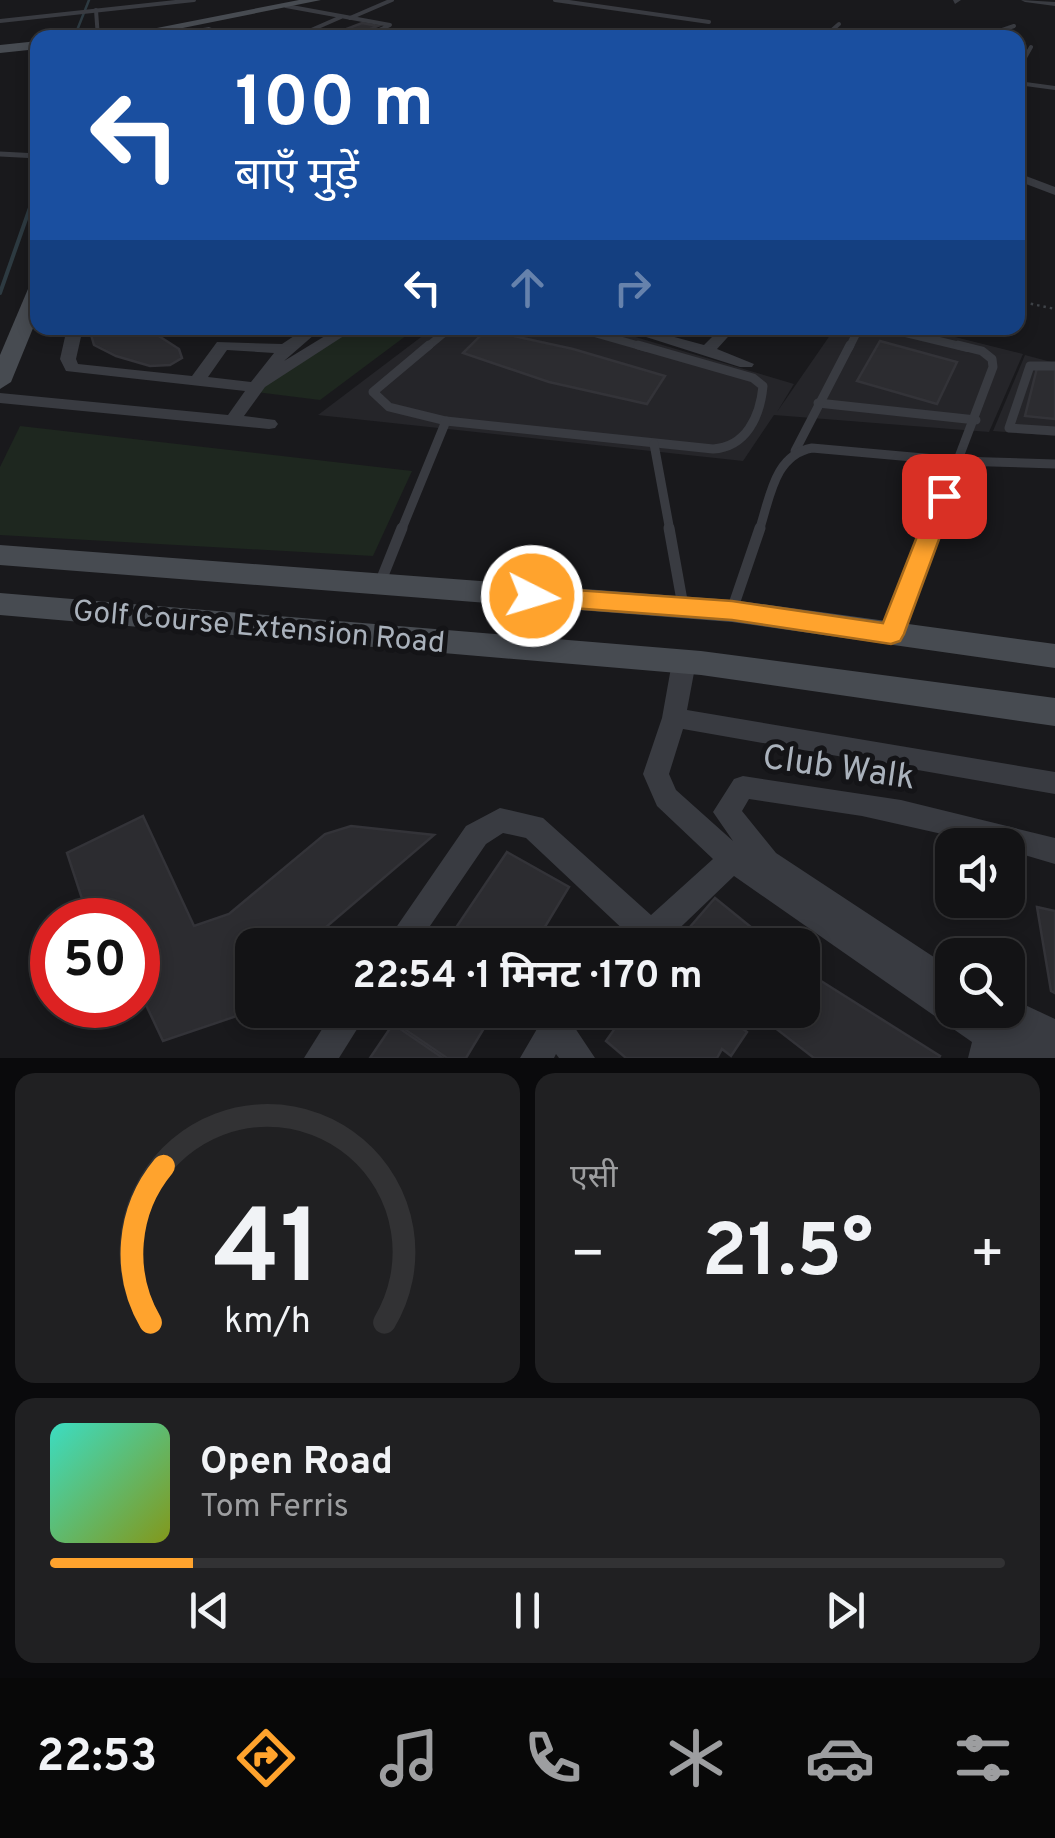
<!DOCTYPE html>
<html lang="hi">
<meta charset="utf-8">
<style>
body{margin:0;font-family:Overpass,"Noto Sans Devanagari",sans-serif;background:#202022;color:#f1f3f6;height:100vh;display:flex;flex-direction:column;font-size:38px;white-space:nowrap}
*{box-sizing:border-box;margin:0}
p{font-size:32px;color:#9d9ea0}
.icon{flex:none;width:55px;height:55px;fill:none;stroke:currentColor;stroke-width:2;stroke-linecap:round;stroke-linejoin:round}
.map{position:relative;height:1058px;overflow:hidden}
.details{display:flex;flex-direction:column;gap:15px;padding:15px;background:#0a0a0c;flex:1}
.details>*{flex:none}
.hud{position:absolute;left:30px;top:30px;width:995px;height:305px;border-radius:20px;box-shadow:0 5px 15px #0003,0 0 0 2px #323234;background:#1a4fa0;color:#fff;overflow:hidden}
.tools{position:absolute;left:935px;top:828px;display:grid;gap:20px}
.tools a{display:grid;place-items:center;width:90px;height:90px;border-radius:20px;background:#131315;box-shadow:0 5px 15px #0003,0 0 0 2px #323234;font-size:50px}
.speed{position:absolute;left:30px;top:898px;display:flex;gap:20px;font-size:50px;font-weight:700;text-align:center}
.speed>*{display:grid;place-content:center;width:130px;height:130px;border-radius:50%;background:#131315;box-shadow:0 5px 15px #0003,0 0 0 2px #323234;line-height:1}
.speed .limit{border:15px solid #d22;background:#fff;color:#111}
.pin{position:absolute;display:grid;place-items:center;width:85px;height:85px;color:#fff;margin:-42px;border-radius:20px;box-shadow:0 5px 15px #0006}
.me{position:absolute;width:110px;margin:-55px;rotate:95deg;stroke-linejoin:round;filter:drop-shadow(0 0 8px #0008)}
.turn{display:flex;align-items:center;gap:35px;height:210px;padding:0 40px;font-size:45px}
.turn .icon{width:130px;height:130px;stroke-width:2.5}
.turn b{display:block;font-size:70px;line-height:85px}
.lanes{display:flex;align-items:center;height:95px;padding:0 40px;background:#0003;justify-content:center;gap:50px;direction:ltr}
.lanes .off{opacity:.35}
.big{font-size:75px;font-weight:700;line-height:1.1}
.details .card{flex:1;display:flex;flex-direction:column;justify-content:center;gap:15px;min-width:0;padding:0 35px;border-radius:20px;background:#202022}
.details .dial{align-items:center;gap:0}
.dial svg{height:260px;overflow:visible;fill:none;stroke:#323234;stroke-width:7;stroke-linecap:round;text-anchor:middle}
.dial text{fill:#f1f3f6;stroke:none}
.song{display:flex;align-items:center;gap:30px}
.cover{width:120px;height:120px;border-radius:15px;background:linear-gradient(135deg,hsl(170 70% 55%),hsl(70 70% 35%))}
.played{height:10px;border-radius:5px;background:linear-gradient(90deg,#ffa32d 15%,#323234 15%)}
.keys{display:flex;justify-content:space-around;direction:ltr}
.heat{display:flex;justify-content:space-between;align-items:center;font-size:55px;direction:ltr}
.details .tiles{flex:1;display:grid;gap:15px;grid-template-columns:1fr 1fr}
.card:last-child{grid-column:span 2}
.trip{position:absolute;left:235px;top:928px;width:585px;height:100px;border-radius:20px;background:#131315;box-shadow:0 5px 15px #0003,0 0 0 2px #323234;font-weight:700;line-height:100px;text-align:center}
.dock{display:flex;height:160px;justify-content:space-around;align-items:center;background:#080808;color:#9d9ea0}
.dock .icon{width:70px;height:70px}
.dock .active{color:#ffa32d}
.dock b{font-size:45px;color:#f1f3f6}
.map>svg:first-child{display:block}
</style>
<div class="map">
<svg width="1055" height="1058" viewBox="0 0 1055 1058">
<rect width="100%" height="100%" fill="#19191c"/>
<g fill="#252529">
<path d="M433,328H605L794,384L777,412L835,328H919L1023,354L989,432L774,415L743,461L318,415Z"/>
<path d="M1025,355L1055,363V436L993,431Z"/>
</g>
<g fill="#1e271f">
<path d="M345,328H380L407,335L320,400L256,392Z"/>
<path d="M20,426L412,471L373,556L0,535V467Z"/>
</g>
<g fill="none" stroke-linecap="round" stroke-linejoin="round">
<path stroke="#2d3a41" stroke-width="2.5" d="M74,38L89,0"/>
<g stroke="#2d3a41" stroke-width="4">
<path d="M38,151L34,156L38,159"/>
<path d="M0,293L38,185"/>
</g>
</g>
<g fill="#2c2c30" stroke="#333338" stroke-width="2.5">
<path d="M362,23L378,26L347,38H323Z"/>
<path d="M98,328L151,331L179,349L182,358L170,365L150,366L116,356L94,345L90,331Z"/>
<path d="M486,330L573,349L665,376L647,404L549,382L463,353Z"/>
<path d="M880,341L957,362L937,404L857,381Z"/>
<path d="M1038,364L1055,369V419L1025,416Z"/>
<path d="M143,816L194,926L229,914L325,834L351,826L434,835L305,945H252V997L234,1017L163,1041L138,988V920H89L67,853Z"/>
<path d="M507,852L569,887L534,945H474L453,932Z"/>
<path d="M715,898L773,945H681L677,942Z"/>
<path d="M1037,907L1055,911V993L1051,991Z"/>
<path d="M802,969L940,1056L939,1058H814L752,1010H802Z"/>
<path d="M397,1010H495L466,1058H447L391,1020Z"/>
<path d="M628,1010H749L739,1026L747,1032L731,1056L722,1049L717,1058H626L606,1041Z"/>
<path d="M393,1024L443,1058H370Z"/>
</g>
<g fill="none" stroke-linecap="round" stroke-linejoin="round">
<path stroke="#3f4348" stroke-width="2.5" stroke-dasharray="2.5 4" stroke-linecap="butt" d="M1018,301L1055,309"/>
<g stroke="#393b41" stroke-width="4">
<path d="M555,0L709,22"/>
<path d="M286,6L390,25L362,38"/>
<path d="M96,10L98,38"/>
<path d="M350,18L392,0"/>
<path d="M0,21L194,0"/>
<path d="M157,38L209,29L227,36"/>
<path d="M293,38L341,17"/>
<path d="M823,38L839,24"/>
<path d="M979,38L1014,26"/>
<path d="M1018,70L1031,47"/>
<path d="M1018,83L1055,88"/>
</g>
<path stroke="#393b41" stroke-width="5" d="M0,154L38,156"/>
<g stroke="#393b41" stroke-width="8">
<path d="M577,328L647,348"/>
<path d="M885,328L968,348"/>
<path d="M426,348L450,328"/>
<path d="M849,348L857,332L868,328"/>
</g>
<g stroke="#393b41" stroke-width="9">
<path d="M429,345L373,392L389,407L446,421L713,449C746,447 760,417 763,386L753,378L638,345"/>
<path d="M1055,366H1030L1009,428L1055,431"/>
<path d="M818,403L976,420"/>
<path d="M654,444L670,531"/>
<path d="M795,451L850,345"/>
<path d="M401,531L446,421"/>
<path d="M759,531C770,498 774,455 812,448L957,461L1055,464"/>
<path d="M931,531L993,367L992,359L982,351L958,345"/>
</g>
<g stroke="#393b41" stroke-width="11">
<path d="M669,528L683,606"/>
<path d="M380,583L402,528"/>
<path d="M732,610L760,528"/>
<path d="M892,632L932,528"/>
</g>
<g fill="#393b41" fill-rule="evenodd">
<path d="M953,0H961L955,4Z"/>
<path d="M1021,0L1055,2V6L1025,2Z"/>
<path d="M1018,173L1055,187V195L1018,181Z"/>
<path d="M67,328H83L76,359L78,364L192,376L217,342L282,344L306,328H322L284,361L338,328H356L265,387L244,416L275,420L278,424L275,428L269,429L0,403V393L228,415L245,391L66,371L60,359ZM227,350L274,353L251,382L208,377Z"/>
<path d="M618,328H641L704,345L721,328H736L717,349L754,364L752,367H740Z"/>
<path d="M684,653L692,656L696,662L687,710L1055,772V794L683,729L669,774L676,790L733,841L713,812L734,779L743,776L901,800L1055,838V864L1008,850V845H991L862,816L749,799L742,811L776,853L952,969V1010H981L989,1016L986,1010H1008V997L1055,1019V1058H968L972,1042L734,876L662,945H625L629,935L526,838L503,833L486,844L417,945H384L466,826L500,808L543,818L651,915L713,859L657,806L643,774L662,718L672,662L676,656Z"/>
<path d="M334,1010H369L339,1058H304Z"/>
<path d="M548,1010H587L575,1028L595,1058H559L556,1054L554,1058H520Z"/>
</g>
<g fill="#474b51" fill-rule="evenodd">
<path d="M299,0H321L133,38H106Z"/>
<path d="M38,41V49L0,53V45Z"/>
<path d="M38,283V316L11,382L0,389V355L28,289Z"/>
<path d="M0,545L732,600L1055,644V668L732,622L0,565Z"/>
<path d="M0,593L701,651L1055,698V726L701,675L0,615Z"/>
</g>
</g>
<path fill="#ffa32d" stroke="#a66a1d" stroke-width="2.5" d="M944,488L955,496L904,634L900,641L891,644L732,620L532,605L519,596L532,587L732,601L883,623L933,496Z"/>
<g text-anchor="middle" stroke-width="10" stroke-linejoin="round" paint-order="stroke">
<g font-size="30" fill="#aab2bc" stroke="#141417">
<text transform="translate(259 626) rotate(5)" y="10">Golf Course Extension Road</text>
</g>
<g font-size="35" fill="#aab2bc" stroke="#141417">
<text transform="translate(839 766) rotate(8)" y="12">Club Walk</text>
</g>
</g>
</svg>
<div class="tools">
<a><svg class="icon" aria-label="sound" viewBox="0 0 24 24"><path d="M4 9h4l5-4v14l-5-4H4zM17 9q2 3 0 6"/></svg></a>
<a><svg class="icon" aria-label="search" viewBox="0 0 24 24"><circle cx="10" cy="10" r="6"/><path d="M15 15l6 6"/></svg></a>
</div>
<div class="speed"><div class="limit">50</div></div>
<div class="pin" style="left:944px;top:496px;background:#d93025"><svg class="icon" aria-label="arrive" viewBox="0 0 24 24"><path d="M6 21V4h12l-3 4 3 4H6"/></svg></div>
<svg class="me" style="left:532px;top:596px" viewBox="-20 -20 40 40"><circle r="17" fill="#ffa32d" stroke="#fff" stroke-width="3"/><path d="M0-11L8 9 0 5-8 9z" fill="#fff"/></svg>
<div class="trip">22:54 · 1 मिनट · 170 m</div>
<div class="hud">
<div class="turn"><svg class="icon" aria-label="left" viewBox="0 0 24 24"><path d="M17 20v-9H6M10 6l-5 5 5 5"/></svg><div><b>100 m</b>बाएँ मुड़ें</div></div>
<div class="lanes"><svg class="icon" aria-label="left" viewBox="0 0 24 24"><path d="M17 20v-9H6M10 6l-5 5 5 5"/></svg><svg class="icon off" aria-label="ahead" viewBox="0 0 24 24"><path d="M12 20V5M6 11l6-6 6 6"/></svg><svg class="icon off" aria-label="right" viewBox="0 0 24 24"><path d="M7 20v-9h11M14 6l5 5-5 5"/></svg></div>
</div>
</div>
<section class="details">
<div class="tiles">
<div class="card dial"><svg viewBox="0 0 100 80">
<path d="M14 69A42 42 0 1 1 86 69"/>
<path d="M14 69A42 42 0 0 1 18 21" stroke="#ffa32d"/>
<text x="50" y="56" font-size="32" font-weight="700">41</text>
<text x="50" y="72" font-size="11">km/h</text>
</svg></div>
<div class="card"><p>एसी</p>
<div class="heat"><a>−</a><b class="big">21.5°</b><a>+</a></div>
</div>
<div class="card">
<div class="song"><i class="cover"></i><div><b>Open Road</b><p>Tom Ferris</p></div></div>
<div class="played"></div>
<div class="keys"><svg class="icon" aria-label="previous" viewBox="0 0 24 24"><path d="M18 5L8 12l10 7zM5 5v14"/></svg><svg class="icon" aria-label="pause" viewBox="0 0 24 24"><path d="M8 5v14M16 5v14"/></svg><svg class="icon" aria-label="next" viewBox="0 0 24 24"><path d="M6 5l10 7-10 7zM19 5v14"/></svg></div>
</div>
</div>
</section>
<nav class="dock">
<b>22:53</b>
<svg class="icon active" aria-label="directions" viewBox="0 0 24 24"><path d="M12 3l9 9-9 9-9-9zM9 14v-3h6M13 9l2 2-2 2"/></svg>
<svg class="icon" aria-label="music" viewBox="0 0 24 24"><path d="M9 18V5l10-2v13"/><circle cx="6" cy="18" r="3"/><circle cx="16" cy="16" r="3"/></svg>
<svg class="icon" aria-label="phone" viewBox="0 0 24 24"><path d="M5 4h4l2 5-3 2q2 4 5 5l2-3 5 2v4C11 20 4 13 5 4z"/></svg>
<svg class="icon" aria-label="climate" viewBox="0 0 24 24"><path d="M12 3v18M4 7l16 10M4 17L20 7"/></svg>
<svg class="icon" aria-label="car" viewBox="0 0 24 24"><path d="M5 17H2v-5l4-1 3-4h7l3 4 3 1v5h-3M9 17h6M6 11h13"/><circle cx="7" cy="17" r="2"/><circle cx="17" cy="17" r="2"/></svg>
<svg class="icon" aria-label="filters" viewBox="0 0 24 24"><path d="M4 7h16M4 17h16"/><circle cx="9" cy="7" r="2"/><circle cx="15" cy="17" r="2"/></svg>
</nav>
